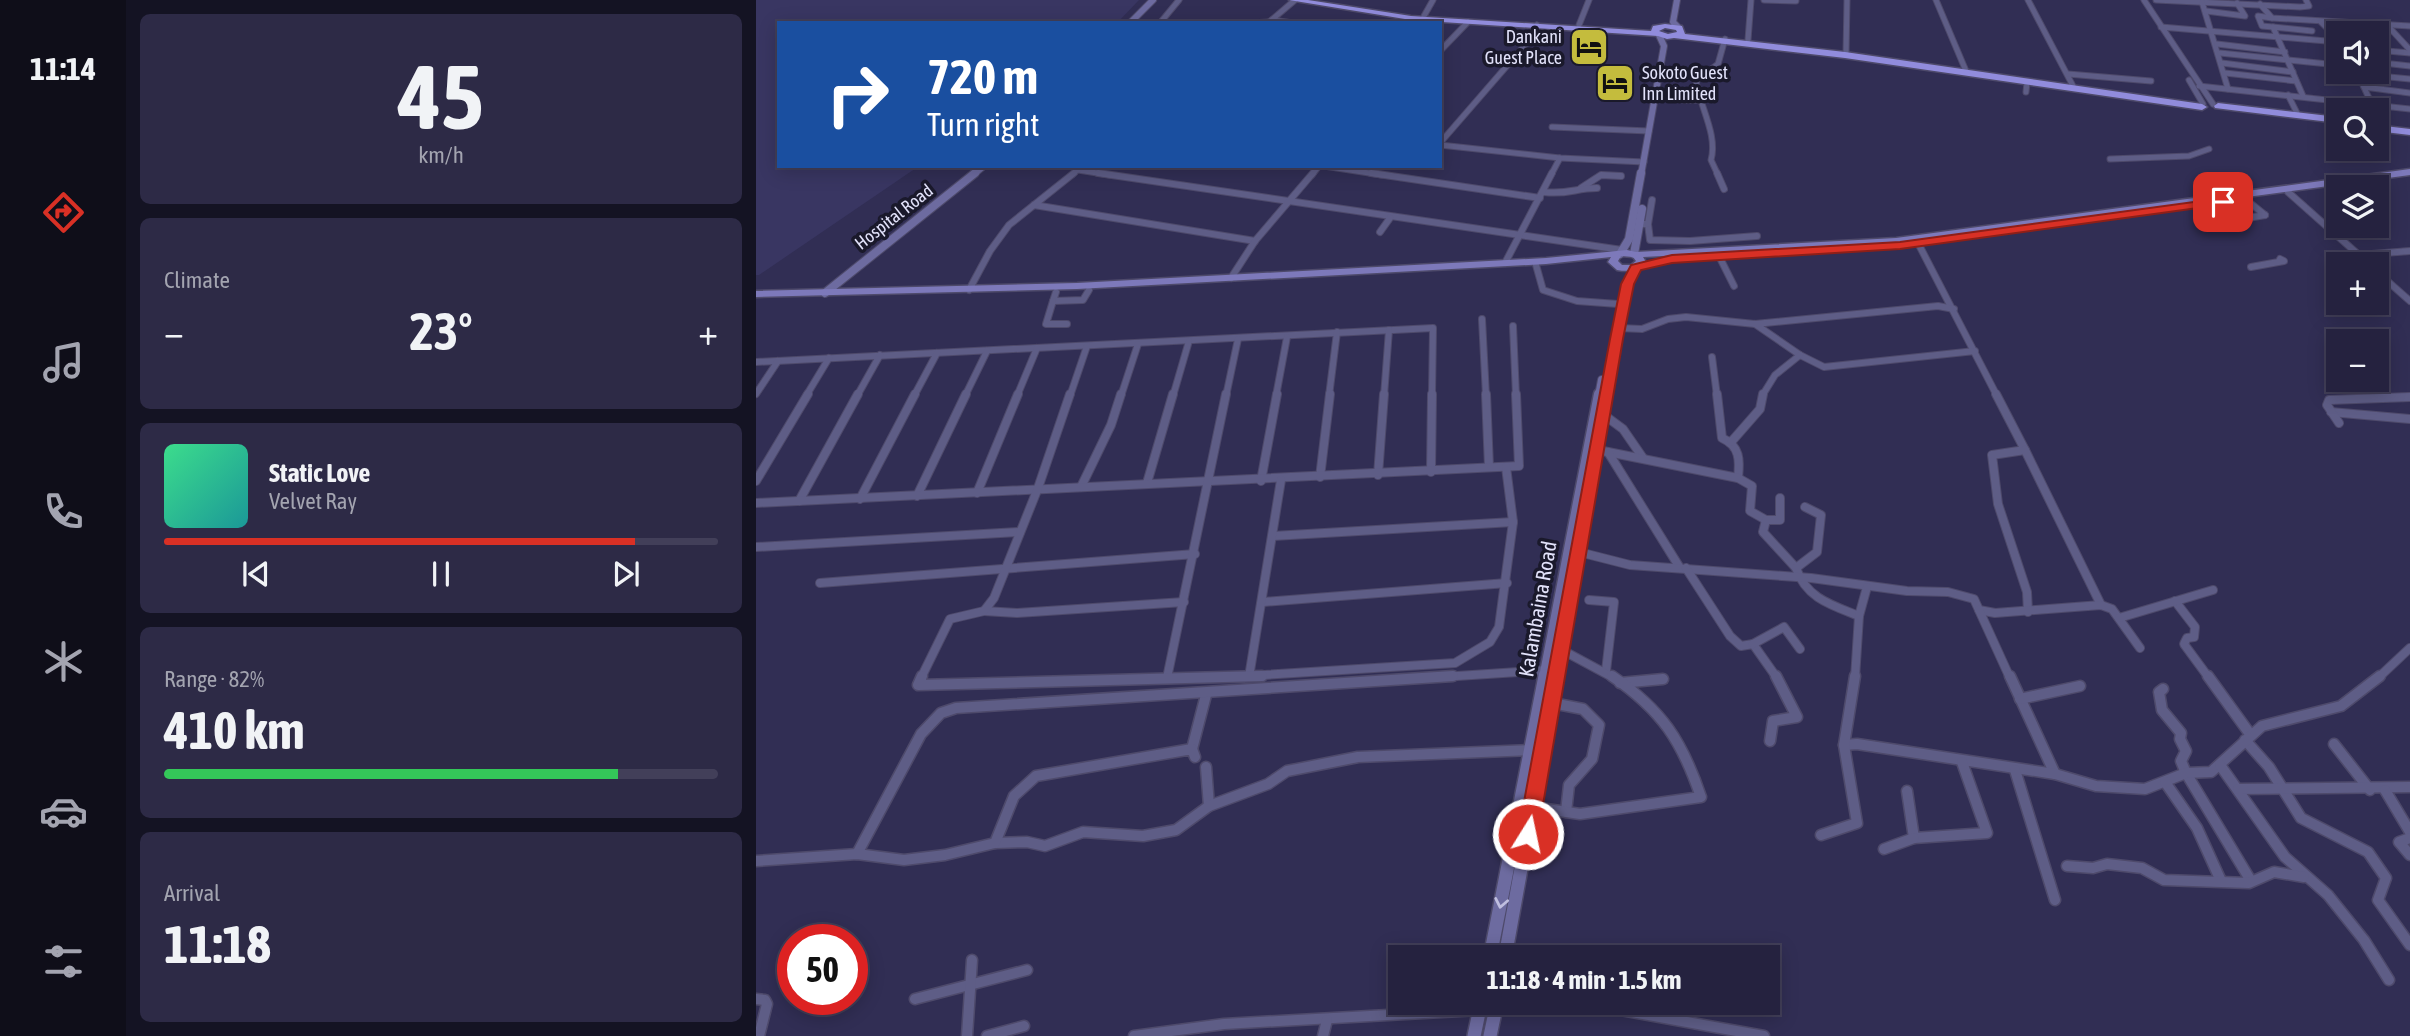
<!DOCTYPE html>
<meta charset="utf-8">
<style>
body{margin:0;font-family:"Asap Condensed",sans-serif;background:#2d2a46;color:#f1f3f6;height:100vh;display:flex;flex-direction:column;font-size:26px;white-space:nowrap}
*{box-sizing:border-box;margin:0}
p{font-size:23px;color:#a3a4b0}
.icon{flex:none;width:38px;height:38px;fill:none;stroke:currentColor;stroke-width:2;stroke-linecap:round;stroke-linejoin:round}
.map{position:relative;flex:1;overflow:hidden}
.sheet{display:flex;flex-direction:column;gap:14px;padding:14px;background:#141323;width:630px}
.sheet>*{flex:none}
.banner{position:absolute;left:21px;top:21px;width:665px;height:147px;border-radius:0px;box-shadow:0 4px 18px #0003,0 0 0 2px #423f59;background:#1a4fa0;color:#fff;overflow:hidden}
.buttons{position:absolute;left:1570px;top:21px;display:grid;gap:14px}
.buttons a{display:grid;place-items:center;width:63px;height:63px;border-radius:0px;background:#25223f;box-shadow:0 4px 18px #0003,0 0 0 2px #423f59;font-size:35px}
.speed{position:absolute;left:21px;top:924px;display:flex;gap:14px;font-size:35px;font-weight:700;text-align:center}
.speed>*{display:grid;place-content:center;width:91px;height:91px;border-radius:50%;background:#25223f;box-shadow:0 4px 18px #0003,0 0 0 2px #423f59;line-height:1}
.speed .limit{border:10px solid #d22;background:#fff;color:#111}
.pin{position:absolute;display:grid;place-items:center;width:60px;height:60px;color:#fff;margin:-30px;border-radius:14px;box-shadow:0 4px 10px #0006}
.me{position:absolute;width:77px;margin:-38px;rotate:10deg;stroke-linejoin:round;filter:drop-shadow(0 0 5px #0008)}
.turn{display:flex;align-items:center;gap:24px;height:147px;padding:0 35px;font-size:32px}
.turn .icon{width:91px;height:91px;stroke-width:2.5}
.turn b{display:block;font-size:49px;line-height:60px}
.big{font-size:52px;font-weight:700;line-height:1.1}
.sheet .tile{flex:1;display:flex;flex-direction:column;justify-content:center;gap:10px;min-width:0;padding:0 24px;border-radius:10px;background:#2d2a46}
.sheet .dial{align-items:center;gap:0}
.dial b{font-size:91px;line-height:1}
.song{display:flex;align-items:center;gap:21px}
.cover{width:84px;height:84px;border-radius:10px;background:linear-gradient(135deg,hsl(150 70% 55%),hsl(180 70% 35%))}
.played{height:7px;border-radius:4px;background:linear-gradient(90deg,#d93025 85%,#423f59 85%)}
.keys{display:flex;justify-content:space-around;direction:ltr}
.heat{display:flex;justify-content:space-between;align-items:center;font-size:38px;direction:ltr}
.charge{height:10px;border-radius:5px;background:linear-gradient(90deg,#34c759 82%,#423f59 0)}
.trip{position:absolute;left:632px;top:945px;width:392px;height:70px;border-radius:0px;background:#25223f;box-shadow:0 4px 18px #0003,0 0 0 2px #423f59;font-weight:700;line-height:70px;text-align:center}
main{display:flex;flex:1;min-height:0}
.menu{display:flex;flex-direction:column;width:126px;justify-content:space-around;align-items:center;background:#0f0e19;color:#a3a4b0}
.menu .icon{width:49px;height:49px}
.menu .current{color:#d93025}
.menu b{font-size:32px;color:#f1f3f6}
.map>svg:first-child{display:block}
</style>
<main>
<nav class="menu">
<b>11:14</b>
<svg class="icon current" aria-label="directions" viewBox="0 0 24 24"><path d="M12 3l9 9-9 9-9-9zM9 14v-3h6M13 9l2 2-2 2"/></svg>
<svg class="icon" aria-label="music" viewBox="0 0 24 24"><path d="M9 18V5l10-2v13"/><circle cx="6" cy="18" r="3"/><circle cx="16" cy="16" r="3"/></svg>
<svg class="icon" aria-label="phone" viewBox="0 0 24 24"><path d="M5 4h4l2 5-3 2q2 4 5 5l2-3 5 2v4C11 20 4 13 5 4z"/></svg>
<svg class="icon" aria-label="climate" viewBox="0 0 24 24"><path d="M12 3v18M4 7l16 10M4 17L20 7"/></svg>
<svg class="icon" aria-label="car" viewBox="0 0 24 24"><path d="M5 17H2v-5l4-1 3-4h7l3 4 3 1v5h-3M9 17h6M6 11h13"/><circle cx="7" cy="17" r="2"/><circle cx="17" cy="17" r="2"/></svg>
<svg class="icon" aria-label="filters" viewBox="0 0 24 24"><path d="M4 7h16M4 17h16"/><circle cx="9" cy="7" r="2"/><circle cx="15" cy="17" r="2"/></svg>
</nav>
<section class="sheet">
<div class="tile dial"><b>45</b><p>km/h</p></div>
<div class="tile"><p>Climate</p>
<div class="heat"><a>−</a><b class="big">23°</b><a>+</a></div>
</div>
<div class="tile">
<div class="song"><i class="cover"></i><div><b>Static Love</b><p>Velvet Ray</p></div></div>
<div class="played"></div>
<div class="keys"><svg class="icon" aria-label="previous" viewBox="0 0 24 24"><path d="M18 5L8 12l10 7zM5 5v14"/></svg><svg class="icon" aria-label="pause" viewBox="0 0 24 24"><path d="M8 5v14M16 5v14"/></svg><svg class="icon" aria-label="next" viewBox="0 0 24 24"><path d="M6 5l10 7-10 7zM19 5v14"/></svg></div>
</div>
<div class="tile"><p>Range · 82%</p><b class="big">410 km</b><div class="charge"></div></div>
<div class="tile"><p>Arrival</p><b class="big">11:18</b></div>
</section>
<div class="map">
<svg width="1654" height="1036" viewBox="0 0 1654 1036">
<rect width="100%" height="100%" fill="#312e54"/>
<path fill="#393662" d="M0,0H383L361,23H23V166H163L3,275H0Z"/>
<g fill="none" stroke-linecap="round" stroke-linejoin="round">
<g stroke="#4e4a6b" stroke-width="7">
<g id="street-far3">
<path d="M1008,0L1040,1"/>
<path d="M1180,0L1210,71"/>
<path d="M1272,0L1317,86"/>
<path d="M1388,0L1457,104"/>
<path d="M1400,0L1544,7L1553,6L1550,0"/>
<path d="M1446,2L1472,89"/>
<path d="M1504,4L1516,18L1654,26"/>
<path d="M1450,11L1489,16L1481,3"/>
<path d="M668,16L677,0"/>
<path d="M1516,18L1502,16L1506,26L1517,27"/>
<path d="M516,20L537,23"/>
<path d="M1565,22L1582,39"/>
<path d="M404,23L423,0"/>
<path d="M494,23L513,22"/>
<path d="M512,23L539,0"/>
<path d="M823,25L833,0"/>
<path d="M1631,25L1654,50"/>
<path d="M1405,27L1582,42"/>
<path d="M992,40L995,0"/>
<path d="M1461,44L1529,52"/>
<path d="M1620,50L1654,53"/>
<path d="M684,51L712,22"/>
<path d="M1464,53L1582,65"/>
<path d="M1090,54L1091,0"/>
<path d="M1466,63L1537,72"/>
<path d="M1636,64L1654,66"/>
<path d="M1601,72L1617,107"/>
<path d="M1469,73L1540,81"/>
<path d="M1312,74L1395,81"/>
<path d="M1602,74L1654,79"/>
<path d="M1433,80L1447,104"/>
<path d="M1443,86L1654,109"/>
<path d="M1608,87L1654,93"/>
<path d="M1270,92L1271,82"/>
<path d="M1532,95L1542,115"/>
<path d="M1547,96L1517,27L1556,31"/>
<path d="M905,98H920"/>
<path d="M927,100H943"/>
<path d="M1620,116L1624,125"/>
<path d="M796,127L893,131"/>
<path d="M684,143L769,45L781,25"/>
<path d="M684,145L804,158L888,162"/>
<path d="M1354,159L1433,156L1453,149"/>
<path d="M568,166L626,175"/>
<path d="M322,170L354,175"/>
<path d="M316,175L325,167"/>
<path d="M556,175L563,166"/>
<path d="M795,175L804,158"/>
<path d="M962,175L955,160C962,135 944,107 940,81L962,64L969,39"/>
</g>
</g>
<g stroke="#4e4a6b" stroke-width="8">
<g id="street-far2">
<path d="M342,173L866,250"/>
<path d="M615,173L784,198"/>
<path d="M961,173L968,189"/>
<path d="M825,188L845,175L865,176"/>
<path d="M788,192C811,195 820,188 841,188"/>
<path d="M1532,192L1613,264"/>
<path d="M1488,198L1509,215"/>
<path d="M278,205L499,241"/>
<path d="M883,224H892L894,240L934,241L1001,236"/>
<path d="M892,224L896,200"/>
<path d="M1446,226L1509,215"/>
<path d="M624,232L634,218"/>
<path d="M1162,243L1241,396"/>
<path d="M1603,255L1654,251"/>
<path d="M964,258L978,286"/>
<path d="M749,263L796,173"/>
<path d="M780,265L787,290L821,301L862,304"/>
<path d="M1495,267L1528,261L1524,259"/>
<path d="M1620,271L1654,301"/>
<path d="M475,278L499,241L557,173"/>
<path d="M213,290L234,251L253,225L318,173"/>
<path d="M300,292L297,301L327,300L333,290"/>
<path d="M297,301L290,324H311"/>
<path d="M726,319L730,396"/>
<path d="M999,324L1044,355L1068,367L1219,351"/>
<path d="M757,326L760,396"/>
<path d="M863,328L886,329L912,319L930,317L999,324L1182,306L1198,309"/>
<path d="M956,357L961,396"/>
<path d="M0,362L677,328L676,396"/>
<path d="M0,394L22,361"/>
<path d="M50,396L73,358"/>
<path d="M101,396L124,355"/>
<path d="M158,396L181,353"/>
<path d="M209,396L231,351"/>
<path d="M261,396L281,348"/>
<path d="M314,396L331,346"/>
<path d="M365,396L382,344"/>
<path d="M417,396L433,341"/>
<path d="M470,396L482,339"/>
<path d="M520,396L531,337"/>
<path d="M573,396L581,332"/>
<path d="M628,396L633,330"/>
<path d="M1006,396L1019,375L1044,355"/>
</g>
</g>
<g stroke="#4e4a6b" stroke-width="10">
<g id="street-far1">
<path d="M730,394L733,467"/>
<path d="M961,394L966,438C984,446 984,460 982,478"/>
<path d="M1240,394L1269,450L1236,455L1242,504L1271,592L1272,612"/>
<path d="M1575,412L1654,419"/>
<path d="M848,415L867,429L887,458"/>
<path d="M1583,423L1571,405L1573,400L1654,397"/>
<path d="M976,441L1004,409L1007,394"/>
<path d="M842,450L982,478L996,486L994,511L1010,520"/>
<path d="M1269,450L1345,605"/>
<path d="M852,452L924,568"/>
<path d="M675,472L676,394"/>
<path d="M622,475L628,394"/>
<path d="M564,477L574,394"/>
<path d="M0,481L52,394"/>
<path d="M505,481L521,394"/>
<path d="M391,483L417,394"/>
<path d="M325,487L355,425L365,394"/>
<path d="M221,493L262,394"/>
<path d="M161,496L210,394"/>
<path d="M1024,498V520H1010L1007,532L1040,568"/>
<path d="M104,499L159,394"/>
<path d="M43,501L102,394"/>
<path d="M0,503L763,466L760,394"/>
<path d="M1049,507L1065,515L1061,552L1040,568C1050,598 1075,605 1103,616"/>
<path d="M517,536L757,522"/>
<path d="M0,547L264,532"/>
<path d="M823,552L874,565L1055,578L1151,591L1192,592L1218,599L1223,610L1239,613L1345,605L1356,609L1384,648"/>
<path d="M930,568L974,636L985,646L997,644L1021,678"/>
<path d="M64,583L439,554"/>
<path d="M833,600L858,602L850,671"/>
<path d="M1419,601L1439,627L1438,637L1431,638L1428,644L1453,678"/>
<path d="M507,602L751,583"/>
<path d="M1223,610L1254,678"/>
<path d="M228,611L261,613L428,602"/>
<path d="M1363,618L1457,590"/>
<path d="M997,644L1028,627L1044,649"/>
<path d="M806,650L858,678"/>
<path d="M493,677L525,480"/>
<path d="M165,678L194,619L228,611L238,598L282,488L314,394"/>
<path d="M411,678L470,394"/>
<path d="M458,678L699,663L734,642L743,627L757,522L750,467"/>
<path d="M670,678L792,670"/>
<path d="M1099,678L1103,616L1111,587"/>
<path d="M1622,678L1654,648"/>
</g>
</g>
<g stroke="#4e4a6b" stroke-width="13">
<g id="street">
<path d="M166,676L162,685L506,676"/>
<path d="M1254,676L1299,774"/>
<path d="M1452,676L1494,734"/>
<path d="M864,683L907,679"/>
<path d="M1407,689L1403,692L1406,710L1425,733L1424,739L1430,751L1425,761L1430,773L1495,881"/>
<path d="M1264,699L1324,686"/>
<path d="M796,703L827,709L843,725L836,759L813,785L810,812"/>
<path d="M1489,740L1513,767L1545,818L1612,852L1630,878L1622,900L1654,945"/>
<path d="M1014,741L1017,721L1041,717L1020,676"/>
<path d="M1578,744L1614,790"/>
<path d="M1088,745L1101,744L1299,774L1340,786L1389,789L1430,773L1455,772L1506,726L1585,706L1624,676"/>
<path d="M436,749L450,695"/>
<path d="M1464,765L1529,857L1572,895L1608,940L1633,980"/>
<path d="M450,767L453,806"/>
<path d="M1259,770L1299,900"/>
<path d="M1409,782L1441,828L1465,881"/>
<path d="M1482,789L1654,787"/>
<path d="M1629,790L1654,832"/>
<path d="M1151,791L1158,838L1231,833L1206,762"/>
<path d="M777,807L824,814L945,797C926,741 906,710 856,676"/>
<path d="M1065,835L1101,823L1088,745L1099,676"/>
<path d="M1654,838L1643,842L1654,855"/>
<path d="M239,843L271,842L289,846L327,832L387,836L420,830L453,806L512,784L531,771L602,757L776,750"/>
<path d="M1128,849L1158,838"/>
<path d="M101,854L165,734L185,713L200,708L697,676"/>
<path d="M0,861L101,854L148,860L189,855L239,843L258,796L280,776L436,749L439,757"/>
<path d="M1311,866L1337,868L1351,864L1386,868L1408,880L1493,883L1518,872L1548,877"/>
<path d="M0,999L9,1000L11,1004L3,1036"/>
<path d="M159,999L271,970"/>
<path d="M826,1003L1008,1036"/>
<path d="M211,1036L216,960"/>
<path d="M231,1036L268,1026"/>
<path d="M378,1036L468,1024L723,1010"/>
<path d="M567,1036L571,1020"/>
</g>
</g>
<g stroke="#4e4a6b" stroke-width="8">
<g id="secondary-far3">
<path d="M921,0L917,22L923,28"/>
<path d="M374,23L397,0"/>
<path d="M217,175L228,166"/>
<path d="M885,175L908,46L903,35"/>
</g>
</g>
<g stroke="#4e4a6b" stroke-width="10">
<g id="secondary-far2">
<path d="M864,254L873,239L885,173"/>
<path d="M878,254L886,209"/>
<path d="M69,293L219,173"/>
<path d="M843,396L846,380"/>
<path d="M851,396L871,284L880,267"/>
</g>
</g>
<g stroke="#4e4a6b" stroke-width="13">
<g id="secondary-far1">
<path d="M788,678L843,394"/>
<path d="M800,678L851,394"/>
</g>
</g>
<g stroke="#4e4a6b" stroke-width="16">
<g id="secondary">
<path d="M734,957L789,676"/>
<path d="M749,957L800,676"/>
<path d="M718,1036L725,1003"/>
<path d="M734,1036L741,1003"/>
</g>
</g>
<g stroke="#4e4a6b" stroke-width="3">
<path id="primary" d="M1654,169V175L1140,244L887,257L890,262C881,271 873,272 861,270L852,262L855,257L790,264L321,289L0,297V291L321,283L790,258L871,250L880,252L1140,238ZM865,256L877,257L880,261L875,265H866L862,261Z"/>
</g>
<g stroke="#4e4a6b" stroke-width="3">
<g id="highway">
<path d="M533,0H552L655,16L895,31L897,26L909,24L926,26L929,34L1089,52L1446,104L1451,107L1446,110L1089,58L918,38L911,39L902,36L655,20ZM909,28L920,30L921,32L912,34L903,31Z"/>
<path d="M1462,103L1582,117V123L1459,108L1458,106Z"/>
<path d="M1620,125L1654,129V135L1620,131Z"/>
</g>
</g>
<use href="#street-far3" stroke="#5e5d86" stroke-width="5"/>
<use href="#street-far2" stroke="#5e5d86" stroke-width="6"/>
<use href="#street-far1" stroke="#5e5d86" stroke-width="8"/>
<use href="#street" stroke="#5e5d86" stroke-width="10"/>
<use href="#secondary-far3" stroke="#6d6ba0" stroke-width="6"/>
<use href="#secondary-far2" stroke="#6d6ba0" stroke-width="8"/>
<use href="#secondary-far1" stroke="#6d6ba0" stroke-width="10"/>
<use href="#secondary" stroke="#6d6ba0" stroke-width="13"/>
<use href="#primary" fill="#7d79ba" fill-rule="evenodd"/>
<use href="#highway" fill="#918cdc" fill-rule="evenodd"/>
</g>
<defs><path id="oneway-chevron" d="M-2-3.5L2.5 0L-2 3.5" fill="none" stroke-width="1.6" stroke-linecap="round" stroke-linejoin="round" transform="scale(1.75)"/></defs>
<use stroke="#bfbedf" href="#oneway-chevron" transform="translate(745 903) rotate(101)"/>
<path fill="#d93025" stroke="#8d1f18" stroke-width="2" d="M1467,198L1472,202L1471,204L1144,249L916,263L885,270L878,284L867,339L782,834L779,840L772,843L765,840L762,834L854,339L865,284L875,265L916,255L1144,242Z"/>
<defs>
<g id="hotel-square" transform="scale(2.0125)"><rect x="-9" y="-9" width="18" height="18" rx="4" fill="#c4bc3d" stroke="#1a192b"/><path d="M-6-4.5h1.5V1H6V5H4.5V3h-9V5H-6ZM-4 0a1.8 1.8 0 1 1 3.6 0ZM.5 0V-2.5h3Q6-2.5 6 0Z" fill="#111"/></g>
</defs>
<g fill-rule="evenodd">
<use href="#hotel-square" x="833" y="47"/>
<use href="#hotel-square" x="859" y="83"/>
</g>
<g text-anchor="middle" stroke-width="7" stroke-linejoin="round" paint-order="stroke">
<g font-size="18" fill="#e2e2fa" stroke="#1a192b" text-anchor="end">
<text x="806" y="43">Dankani<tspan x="806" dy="21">Guest Place</tspan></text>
<text x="886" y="79" text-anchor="start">Sokoto Guest<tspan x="886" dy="21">Inn Limited</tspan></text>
</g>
<g font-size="18" fill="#e2e2fa" stroke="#1a192b">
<text transform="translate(138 217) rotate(-38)" y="6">Hospital Road</text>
</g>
<g font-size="21" fill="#e2e2fa" stroke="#1a192b">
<text transform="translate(782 609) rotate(-80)" y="7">Kalambaina Road</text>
</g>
</g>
</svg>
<div class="buttons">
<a><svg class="icon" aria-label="sound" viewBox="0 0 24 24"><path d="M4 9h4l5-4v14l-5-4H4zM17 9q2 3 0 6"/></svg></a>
<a><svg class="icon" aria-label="search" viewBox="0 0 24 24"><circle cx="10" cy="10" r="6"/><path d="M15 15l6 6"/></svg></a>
<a><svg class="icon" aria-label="layers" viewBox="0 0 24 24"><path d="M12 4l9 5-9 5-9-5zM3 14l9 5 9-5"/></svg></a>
<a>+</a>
<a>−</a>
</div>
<div class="speed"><div class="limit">50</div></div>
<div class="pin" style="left:1467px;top:202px;background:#d93025"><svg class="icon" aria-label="arrive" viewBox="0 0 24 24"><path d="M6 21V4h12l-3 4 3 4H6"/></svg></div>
<svg class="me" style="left:772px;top:834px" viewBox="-20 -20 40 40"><circle r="17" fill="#d93025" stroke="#fff" stroke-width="3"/><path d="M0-11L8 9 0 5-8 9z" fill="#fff"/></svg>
<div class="trip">11:18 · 4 min · 1.5 km</div>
<div class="banner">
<div class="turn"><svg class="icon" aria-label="right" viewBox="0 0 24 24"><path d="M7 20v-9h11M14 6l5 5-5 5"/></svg><div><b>720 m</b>Turn right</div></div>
</div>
</div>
</main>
